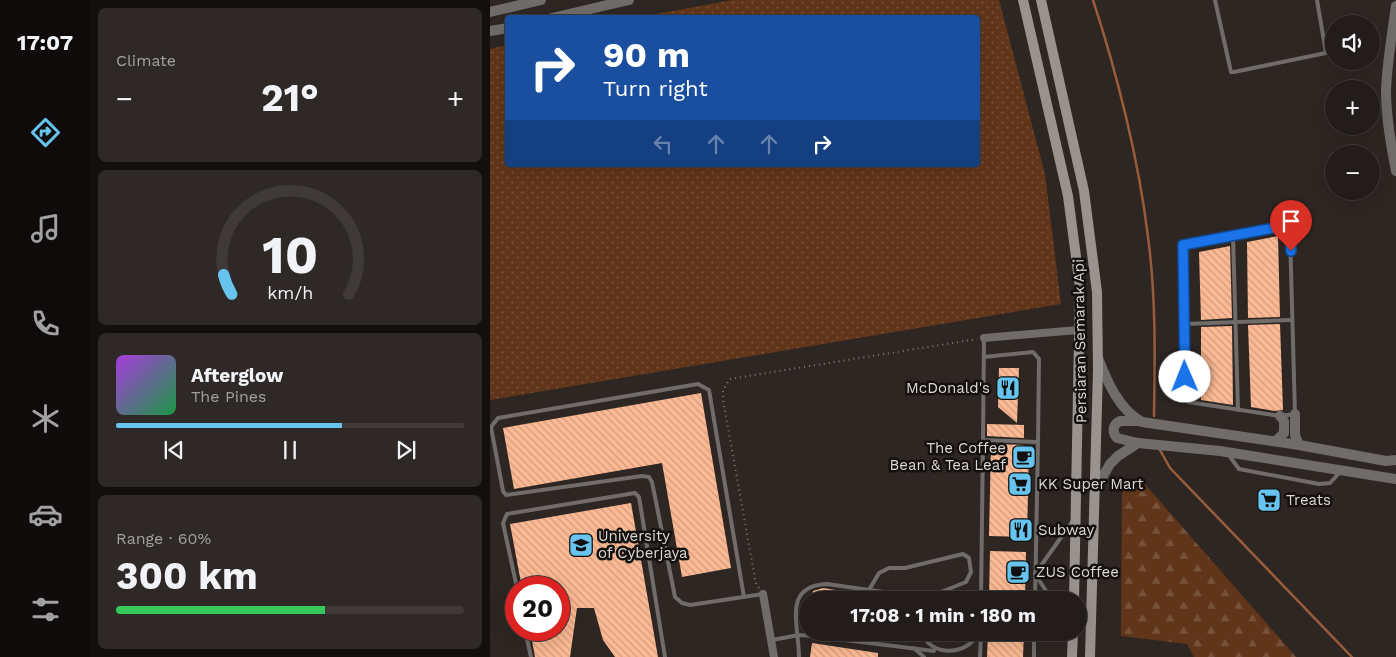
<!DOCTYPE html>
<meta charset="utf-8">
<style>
body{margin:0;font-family:"Work Sans",sans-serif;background:#2e2927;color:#f1f3f6;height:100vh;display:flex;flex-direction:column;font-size:19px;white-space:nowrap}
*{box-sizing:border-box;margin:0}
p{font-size:16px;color:#a2a1a2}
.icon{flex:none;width:28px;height:28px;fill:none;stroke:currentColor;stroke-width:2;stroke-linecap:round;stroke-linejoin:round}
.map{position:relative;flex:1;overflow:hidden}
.details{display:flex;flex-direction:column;gap:8px;padding:8px;background:#130f0e;width:400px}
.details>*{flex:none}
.hud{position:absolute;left:15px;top:15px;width:475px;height:152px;border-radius:5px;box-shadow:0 5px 20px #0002,0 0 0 1px #3f3a39;background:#1a4fa0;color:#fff;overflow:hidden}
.controls{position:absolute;left:835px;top:15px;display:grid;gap:10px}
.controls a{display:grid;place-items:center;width:55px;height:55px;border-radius:50%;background:#221c1a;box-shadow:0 5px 20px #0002,0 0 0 1px #3f3a39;font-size:25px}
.speed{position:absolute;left:15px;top:576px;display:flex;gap:10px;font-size:25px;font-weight:700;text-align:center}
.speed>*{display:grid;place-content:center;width:65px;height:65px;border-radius:50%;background:#221c1a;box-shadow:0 5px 20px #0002,0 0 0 1px #3f3a39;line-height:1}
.speed .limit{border:8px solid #d22;background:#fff;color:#111}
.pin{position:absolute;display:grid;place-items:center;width:42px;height:42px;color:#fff;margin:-51px -21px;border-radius:50% 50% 50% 0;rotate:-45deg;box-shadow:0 0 5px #0007}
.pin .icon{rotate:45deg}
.me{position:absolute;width:55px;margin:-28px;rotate:359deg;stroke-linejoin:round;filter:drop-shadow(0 0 4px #0008)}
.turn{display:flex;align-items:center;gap:18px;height:105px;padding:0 15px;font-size:22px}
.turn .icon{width:65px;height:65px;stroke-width:2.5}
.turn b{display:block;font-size:35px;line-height:42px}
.lanes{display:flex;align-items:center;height:48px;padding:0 15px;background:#0003;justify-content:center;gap:25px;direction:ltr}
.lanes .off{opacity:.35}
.big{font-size:38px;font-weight:700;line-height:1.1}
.details .tile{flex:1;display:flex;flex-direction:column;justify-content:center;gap:8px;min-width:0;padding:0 18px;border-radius:8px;background:#2e2927}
.details .dial{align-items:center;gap:0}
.dial svg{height:130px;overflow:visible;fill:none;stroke:#3f3a39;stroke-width:7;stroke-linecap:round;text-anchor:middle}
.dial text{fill:#f1f3f6;stroke:none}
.song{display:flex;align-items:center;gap:15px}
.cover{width:60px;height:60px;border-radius:8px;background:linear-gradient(135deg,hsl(280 70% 55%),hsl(140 70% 35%))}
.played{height:5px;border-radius:2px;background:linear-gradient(90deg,#66c4ef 65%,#3f3a39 65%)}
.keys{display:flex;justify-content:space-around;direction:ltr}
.heat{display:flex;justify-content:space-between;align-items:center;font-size:28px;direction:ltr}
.charge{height:8px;border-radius:4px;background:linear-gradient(90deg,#34c759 60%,#3f3a39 0)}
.trip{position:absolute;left:309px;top:591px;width:288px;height:50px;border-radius:25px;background:#221c1a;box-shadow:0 5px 20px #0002,0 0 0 1px #3f3a39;font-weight:700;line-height:50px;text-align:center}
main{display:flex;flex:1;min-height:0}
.dock{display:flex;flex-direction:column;width:90px;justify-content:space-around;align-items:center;background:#0e0b0a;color:#a2a1a2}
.dock .icon{width:35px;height:35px}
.dock .selected{color:#66c4ef}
.dock b{font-size:22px;color:#f1f3f6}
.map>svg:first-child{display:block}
</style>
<main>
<nav class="dock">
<b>17:07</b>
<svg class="icon selected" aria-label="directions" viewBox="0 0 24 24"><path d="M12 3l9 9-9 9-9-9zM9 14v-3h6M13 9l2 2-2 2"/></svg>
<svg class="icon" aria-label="music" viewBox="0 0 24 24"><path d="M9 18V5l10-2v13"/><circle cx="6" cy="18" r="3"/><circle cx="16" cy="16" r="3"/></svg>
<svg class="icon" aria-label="phone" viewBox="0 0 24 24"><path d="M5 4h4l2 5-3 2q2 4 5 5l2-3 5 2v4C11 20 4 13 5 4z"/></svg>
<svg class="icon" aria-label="climate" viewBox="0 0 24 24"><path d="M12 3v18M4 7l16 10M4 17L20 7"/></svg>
<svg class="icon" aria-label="car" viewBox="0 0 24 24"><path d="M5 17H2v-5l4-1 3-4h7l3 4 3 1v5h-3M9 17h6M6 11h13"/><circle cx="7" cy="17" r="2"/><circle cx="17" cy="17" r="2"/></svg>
<svg class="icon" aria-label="filters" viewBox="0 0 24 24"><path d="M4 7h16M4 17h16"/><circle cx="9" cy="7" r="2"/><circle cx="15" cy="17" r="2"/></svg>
</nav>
<section class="details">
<div class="tile"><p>Climate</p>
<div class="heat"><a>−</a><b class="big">21°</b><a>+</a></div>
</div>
<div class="tile dial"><svg viewBox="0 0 100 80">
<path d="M14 69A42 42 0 1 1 86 69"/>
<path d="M14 69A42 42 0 0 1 9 57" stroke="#66c4ef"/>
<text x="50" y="56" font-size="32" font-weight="700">10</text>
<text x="50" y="72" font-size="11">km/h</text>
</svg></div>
<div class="tile">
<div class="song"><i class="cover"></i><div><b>Afterglow</b><p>The Pines</p></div></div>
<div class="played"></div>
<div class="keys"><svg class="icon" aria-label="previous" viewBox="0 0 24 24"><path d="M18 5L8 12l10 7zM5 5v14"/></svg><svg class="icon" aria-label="pause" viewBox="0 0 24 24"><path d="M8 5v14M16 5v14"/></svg><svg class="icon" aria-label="next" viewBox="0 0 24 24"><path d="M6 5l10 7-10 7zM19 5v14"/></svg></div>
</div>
<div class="tile"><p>Range · 60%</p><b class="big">300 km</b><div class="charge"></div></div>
</section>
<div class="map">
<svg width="906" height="657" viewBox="0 0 906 657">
<defs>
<pattern id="grass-dots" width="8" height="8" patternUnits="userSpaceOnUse" patternTransform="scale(1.25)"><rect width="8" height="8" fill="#61351a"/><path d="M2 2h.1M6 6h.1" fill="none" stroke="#77523b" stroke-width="1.8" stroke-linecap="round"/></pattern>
<pattern id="forest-firs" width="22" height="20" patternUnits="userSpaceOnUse" patternTransform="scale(1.25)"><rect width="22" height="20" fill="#61351a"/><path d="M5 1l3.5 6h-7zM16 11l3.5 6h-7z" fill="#77523b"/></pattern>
<pattern id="building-back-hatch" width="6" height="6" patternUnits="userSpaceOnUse" patternTransform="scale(1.25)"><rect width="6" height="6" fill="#fdb993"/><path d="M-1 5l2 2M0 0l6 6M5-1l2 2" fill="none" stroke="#ce9b7e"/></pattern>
</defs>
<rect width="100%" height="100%" fill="#2d2622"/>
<path fill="url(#grass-dots)" d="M243,0H509L555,174L571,304L0,400V49L17,45L18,165H488V18L149,17Z"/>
<path fill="url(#forest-firs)" d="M654,483L806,657H704L697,644L631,636L632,488Z"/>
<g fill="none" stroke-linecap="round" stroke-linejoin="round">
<g stroke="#995c39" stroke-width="2.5">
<path d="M603,0C627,73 649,161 658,237C666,296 665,356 664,416"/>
<path d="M670,450L680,468L862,657"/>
</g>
</g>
<g fill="url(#building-back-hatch)">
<path d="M788,236L790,317L758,318L757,242Z"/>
<path d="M740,246L742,318L711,320L709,252Z"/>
<path d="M790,324L793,410L785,411L761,407L758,325Z"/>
<path d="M742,326L743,405L711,400V327Z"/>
<path d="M509,368H529L527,423L508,407Z"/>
<path d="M211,393L241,568L192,577L172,463L24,489L13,428Z"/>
<path d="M497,424L534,425V438L497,436Z"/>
<path d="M501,444L534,445L533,449H539L537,537L499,536Z"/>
<path d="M141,503L168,657H125L113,640L104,608H87L80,657H45L40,630H69V588H32L20,524Z"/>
<path d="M500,551L536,552L535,600H499Z"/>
<path d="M333,588L382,596V600H321L323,591Z"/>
<path d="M401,632H428L427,641L401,637Z"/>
<path d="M498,632H534L533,657H497Z"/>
<path d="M322,643L388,653V657H320Z"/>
</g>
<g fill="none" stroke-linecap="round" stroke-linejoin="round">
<path stroke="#7f7976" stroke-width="2" stroke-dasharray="1 4" stroke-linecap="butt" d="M269,588L266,584L233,400V390L240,379L487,339"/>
<g stroke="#706c6a" stroke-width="4">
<path d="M725,0L741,72H744L836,53L827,0"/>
<path d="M794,226L798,228L800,234L805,414L790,416L698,402L696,394L693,245Z"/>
<path d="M743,236L748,410"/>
<path d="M694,324L802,320"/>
<path d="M494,357L543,352L549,359L548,442L493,440L494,338"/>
<path d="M738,454L749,469L829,484L840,483L851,471"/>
<path d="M27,588L13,523L17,514L145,493L149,497L175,657"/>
<path d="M254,597L219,390L208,384L8,418L1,427L13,491L16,495L152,476L159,477L162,482L185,597L192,603L200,605L273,594"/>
<path d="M450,600L464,598L469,600"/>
<path d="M491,600L493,440"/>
<path d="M545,600L548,442"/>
<path d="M562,600L545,574L582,522"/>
<path d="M35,630L41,657"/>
<path d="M432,632C439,657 479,657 488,632"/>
<path d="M282,640L309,635L323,636L444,651"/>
<path d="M424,648L434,657"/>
<path d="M309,657C309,625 292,586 337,584L436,598L476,582L481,572L479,558L473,554L415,568H399L389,573L379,590"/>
<path d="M490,657L491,632"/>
<path d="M544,657V632"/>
</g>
<g stroke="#706c6a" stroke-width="8">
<path d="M494,338L588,330"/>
<path d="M273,594L284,657"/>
</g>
<g stroke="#706c6a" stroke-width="10">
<path d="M906,6C902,35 897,62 896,91C896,118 901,145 906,171"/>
<path d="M0,12L51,0"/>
<path d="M62,18L139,0"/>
<path d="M0,31L18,28"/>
<path d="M608,358C617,381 629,410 652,422L809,445L896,461L906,460"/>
<path d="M805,414V435L809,445"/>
<path d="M786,441L794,433V421L790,416"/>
<path d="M648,443L627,438C622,432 622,425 630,421H650"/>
<path d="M605,490L620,464L628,456L648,443L730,451L906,479"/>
</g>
<g stroke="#99938f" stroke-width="10">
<path d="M533,0L578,196L590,287L584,600"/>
<path d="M551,0L594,191L607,292L608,370L600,657"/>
<path d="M582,657L583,632"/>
</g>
</g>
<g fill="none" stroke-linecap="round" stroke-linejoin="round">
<g stroke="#114b97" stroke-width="12">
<path id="route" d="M695,377L693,245L794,226L800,230L801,251"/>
</g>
<use href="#route" stroke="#1a73e8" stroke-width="9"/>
</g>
<defs>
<g id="restaurant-square" transform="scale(1.25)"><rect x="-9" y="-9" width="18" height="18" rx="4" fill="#66c4ef" stroke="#13100e"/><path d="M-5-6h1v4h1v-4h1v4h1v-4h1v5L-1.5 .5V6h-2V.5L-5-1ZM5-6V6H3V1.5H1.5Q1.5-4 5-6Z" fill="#111"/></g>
<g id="cafe-square" transform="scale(1.25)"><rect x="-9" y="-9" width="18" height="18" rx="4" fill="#66c4ef" stroke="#13100e"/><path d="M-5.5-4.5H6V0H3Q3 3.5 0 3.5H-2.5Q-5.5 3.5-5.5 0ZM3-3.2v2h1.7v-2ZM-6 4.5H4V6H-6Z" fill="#111"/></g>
<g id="supermarket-square" transform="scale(1.25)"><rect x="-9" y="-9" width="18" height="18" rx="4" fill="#66c4ef" stroke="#13100e"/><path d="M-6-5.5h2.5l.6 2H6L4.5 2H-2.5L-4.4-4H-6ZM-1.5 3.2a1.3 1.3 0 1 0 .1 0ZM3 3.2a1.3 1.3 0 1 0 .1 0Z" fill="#111"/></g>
<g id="university-square" transform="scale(1.25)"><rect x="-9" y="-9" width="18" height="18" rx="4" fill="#66c4ef" stroke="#13100e"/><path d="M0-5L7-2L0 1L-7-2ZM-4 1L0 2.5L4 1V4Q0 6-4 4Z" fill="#111"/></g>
</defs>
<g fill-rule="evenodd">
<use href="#restaurant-square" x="518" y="388"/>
<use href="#cafe-square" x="534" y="457"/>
<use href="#supermarket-square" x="530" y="484"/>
<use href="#supermarket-square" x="779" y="500"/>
<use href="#restaurant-square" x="531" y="530"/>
<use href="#university-square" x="91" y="545"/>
<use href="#cafe-square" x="528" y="572"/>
</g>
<g text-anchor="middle" stroke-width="5" stroke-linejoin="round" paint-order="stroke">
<g font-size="15" fill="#ddd8d6" stroke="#13100e">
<text transform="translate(590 341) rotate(-91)" y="5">Persiaran Semarak Api</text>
</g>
<g font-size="15" fill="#ddd8d6" stroke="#13100e" text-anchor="start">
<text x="500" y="393" text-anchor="end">McDonald's</text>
<text x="516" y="453" text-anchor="end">The Coffee<tspan x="516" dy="17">Bean &amp; Tea Leaf</tspan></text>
<text x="548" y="489">KK Super Mart</text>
<text x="796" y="505">Treats</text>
<text x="548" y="535">Subway</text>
<text x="108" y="541">University<tspan x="108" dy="17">of Cyberjaya</tspan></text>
<text x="546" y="577">ZUS Coffee</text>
</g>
</g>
</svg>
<div class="controls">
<a><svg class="icon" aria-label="sound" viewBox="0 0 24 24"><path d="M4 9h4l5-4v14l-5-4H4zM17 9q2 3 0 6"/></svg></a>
<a>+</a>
<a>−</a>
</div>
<div class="speed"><div class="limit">20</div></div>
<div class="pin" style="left:801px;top:251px;background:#d93025"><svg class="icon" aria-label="arrive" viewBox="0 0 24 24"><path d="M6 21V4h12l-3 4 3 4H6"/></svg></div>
<svg class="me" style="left:695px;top:377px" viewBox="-20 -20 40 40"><circle r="19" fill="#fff"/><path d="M0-13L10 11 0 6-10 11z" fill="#1a73e8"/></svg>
<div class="trip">17:08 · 1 min · 180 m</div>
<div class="hud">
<div class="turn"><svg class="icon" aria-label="right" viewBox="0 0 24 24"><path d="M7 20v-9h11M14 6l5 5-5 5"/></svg><div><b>90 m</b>Turn right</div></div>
<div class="lanes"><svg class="icon off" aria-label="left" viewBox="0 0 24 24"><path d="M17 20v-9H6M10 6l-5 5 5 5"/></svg><svg class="icon off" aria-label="ahead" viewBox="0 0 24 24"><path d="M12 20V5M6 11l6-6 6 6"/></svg><svg class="icon off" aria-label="ahead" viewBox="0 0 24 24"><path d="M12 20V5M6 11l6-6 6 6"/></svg><svg class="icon" aria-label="right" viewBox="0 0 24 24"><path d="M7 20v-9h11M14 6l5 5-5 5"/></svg></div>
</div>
</div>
</main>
